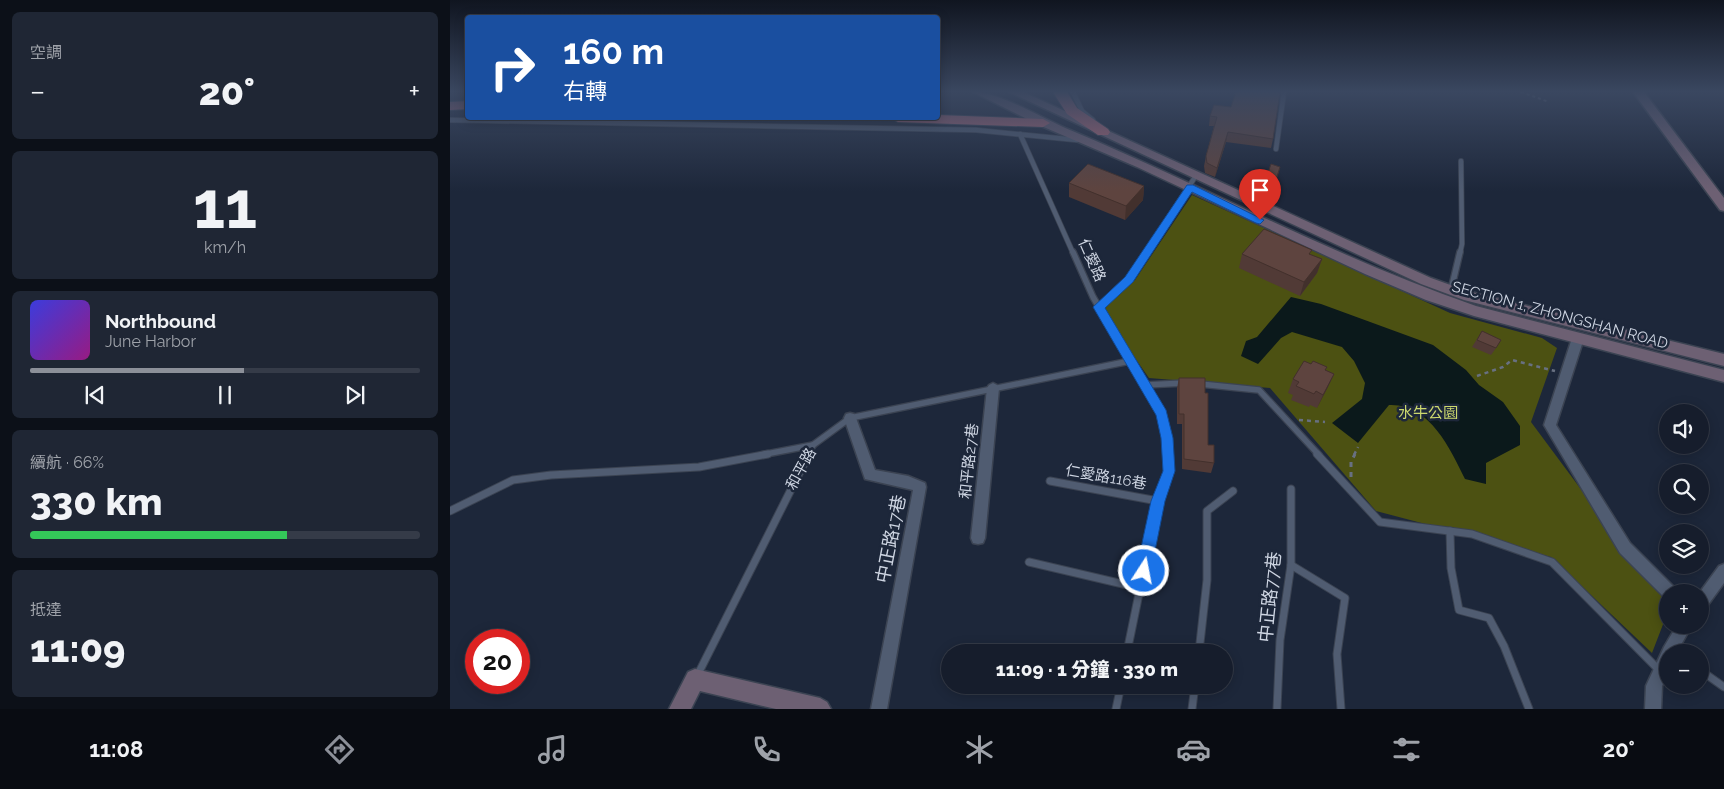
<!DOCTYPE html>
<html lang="zh-TW">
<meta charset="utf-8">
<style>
body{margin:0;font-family:Raleway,"Noto Sans TC",sans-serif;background:#1f2634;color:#f1f3f6;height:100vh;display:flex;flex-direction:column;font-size:19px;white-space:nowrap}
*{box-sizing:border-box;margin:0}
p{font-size:16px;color:#9ea2a9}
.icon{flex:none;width:28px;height:28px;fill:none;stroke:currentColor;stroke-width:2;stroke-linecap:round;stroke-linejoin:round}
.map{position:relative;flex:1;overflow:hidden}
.details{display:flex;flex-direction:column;gap:12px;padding:12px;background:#0c1018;width:450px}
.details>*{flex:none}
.banner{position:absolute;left:15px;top:15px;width:475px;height:105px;border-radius:5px;box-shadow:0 2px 12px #0003,0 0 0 1px #353b48;background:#1a4fa0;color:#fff;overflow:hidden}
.controls{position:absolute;left:1209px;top:404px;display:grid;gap:10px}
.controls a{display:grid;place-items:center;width:50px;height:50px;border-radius:50%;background:#161d2c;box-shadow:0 2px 12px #0003,0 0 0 1px #353b48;font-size:25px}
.speed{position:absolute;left:15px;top:629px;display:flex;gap:10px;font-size:25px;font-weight:700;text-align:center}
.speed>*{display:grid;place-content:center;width:65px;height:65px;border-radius:50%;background:#161d2c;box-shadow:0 2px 12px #0003,0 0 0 1px #353b48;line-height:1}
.speed .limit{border:8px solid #d22;background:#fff;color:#111}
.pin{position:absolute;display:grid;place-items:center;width:42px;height:42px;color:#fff;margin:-51px -21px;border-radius:50% 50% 50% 0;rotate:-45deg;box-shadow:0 0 5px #0007}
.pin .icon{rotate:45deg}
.me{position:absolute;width:55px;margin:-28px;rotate:11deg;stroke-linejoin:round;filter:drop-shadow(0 0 4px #0008)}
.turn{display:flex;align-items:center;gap:18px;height:105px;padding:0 15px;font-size:22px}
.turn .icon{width:65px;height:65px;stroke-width:2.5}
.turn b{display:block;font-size:35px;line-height:42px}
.big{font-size:38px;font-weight:800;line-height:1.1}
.details .card{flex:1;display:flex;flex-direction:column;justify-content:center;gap:8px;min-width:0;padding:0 18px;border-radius:8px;background:#1f2634}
.details .dial{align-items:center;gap:0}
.dial b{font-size:65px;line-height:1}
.song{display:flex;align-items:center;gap:15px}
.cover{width:60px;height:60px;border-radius:8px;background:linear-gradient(135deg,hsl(240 70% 55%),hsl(310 70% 35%))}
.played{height:5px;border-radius:2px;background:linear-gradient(90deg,#8c9099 55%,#353b48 55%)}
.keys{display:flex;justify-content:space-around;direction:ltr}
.heat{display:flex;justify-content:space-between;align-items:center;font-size:28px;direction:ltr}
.charge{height:8px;border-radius:4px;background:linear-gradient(90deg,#34c759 66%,#353b48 0)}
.trip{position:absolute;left:491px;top:644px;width:292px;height:50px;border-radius:25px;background:#161d2c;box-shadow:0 2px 12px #0003,0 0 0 1px #353b48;font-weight:800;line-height:50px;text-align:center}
.dock{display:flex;height:80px;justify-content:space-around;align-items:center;background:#090c12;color:#9ea2a9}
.dock .icon{width:35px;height:35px}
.dock .current{color:#8c9099}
.dock b{font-size:22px;color:#f1f3f6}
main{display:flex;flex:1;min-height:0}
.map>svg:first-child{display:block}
</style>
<main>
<section class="details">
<div class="card"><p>空調</p>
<div class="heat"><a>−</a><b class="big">20°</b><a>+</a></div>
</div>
<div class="card dial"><b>11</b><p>km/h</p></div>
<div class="card">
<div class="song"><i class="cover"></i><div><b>Northbound</b><p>June Harbor</p></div></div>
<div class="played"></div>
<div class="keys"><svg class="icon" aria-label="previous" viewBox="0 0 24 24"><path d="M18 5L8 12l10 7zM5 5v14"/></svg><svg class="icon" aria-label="pause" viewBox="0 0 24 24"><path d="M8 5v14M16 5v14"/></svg><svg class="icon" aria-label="next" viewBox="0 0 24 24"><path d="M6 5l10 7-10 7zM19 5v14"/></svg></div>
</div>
<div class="card"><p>續航 · 66%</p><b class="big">330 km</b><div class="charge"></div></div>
<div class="card"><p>抵達</p><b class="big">11:09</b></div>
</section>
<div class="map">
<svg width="1274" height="709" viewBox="0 0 1274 709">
<rect width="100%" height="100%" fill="#1d273a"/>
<path fill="#4c5112" d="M742,195L1000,313L1092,338L1107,348L1081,422L1179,554L1222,592H1218L1217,614L1202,653L1101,557L926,511L820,388L699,378L649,307L685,280Z"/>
<path fill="#0b191b" d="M841,297L871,304L983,345L1016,370L1029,385L1053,402L1070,426V445L1036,463V484L1015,479C1000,448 979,403 939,405L908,443L882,423L912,399L915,383L904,361L892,347L842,332L831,338L808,364L791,356L796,341L807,337Z"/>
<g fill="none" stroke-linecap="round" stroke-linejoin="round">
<g stroke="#3b4352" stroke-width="6">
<g id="lane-far2">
<path d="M623,92L632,111L643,120"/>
<path d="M0,120L526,130L627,140"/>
<path d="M570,134L623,253"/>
<path d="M826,149L834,92"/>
<path d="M696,253L745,177"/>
<path d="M1010,253L1012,244L1011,161"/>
</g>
</g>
<g stroke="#3b4352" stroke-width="8">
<g id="lane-far1">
<path d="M623,252L643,297L712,414L718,455"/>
<path d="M1001,290L1010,252"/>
<path d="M649,307L679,279L697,252"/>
<path d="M750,384L809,390L869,455"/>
<path d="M694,385L735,383"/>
<path d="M311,455L363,445"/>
<path d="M358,455L363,445L400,418L680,361"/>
</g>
</g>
<g stroke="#3b4352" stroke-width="9">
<g id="lane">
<path d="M867,454L930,522L1022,534L1102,562L1210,671"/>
<path d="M600,481L708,501"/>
<path d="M0,511L63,480L101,475L249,467L318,454"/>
<path d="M1000,531L1001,568L1009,610L1039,618L1054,646L1079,709"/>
<path d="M579,562L690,588"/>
<path d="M841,565L895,598L887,654L891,709"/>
<path d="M677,652L708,501L719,471L718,454"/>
<path d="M749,652L757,580V511L783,491"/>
<path d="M1250,670L1274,687"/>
<path d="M247,676L359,454"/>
<path d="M666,709L671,685"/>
<path d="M742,709L745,685"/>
<path d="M827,709L830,640L841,565V489"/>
</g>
</g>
<g stroke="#3b4352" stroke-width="3">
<g id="street">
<path d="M1128,334L1134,338L1106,425L1180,543L1224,587L1226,592H1218V598L1214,597L1170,553L1094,425L1122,338Z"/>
<path d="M543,383L547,385L549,388L535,538L533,543L528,544L523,543L521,538L537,388L539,385Z"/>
<path d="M400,413L404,414L406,418L425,470L458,476L475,483L476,487L437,709H421L463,490L415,479L394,418L396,414Z"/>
<path d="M1274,564V583L1255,609L1250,611V592L1269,566Z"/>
<path d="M1227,625H1242L1227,652H1218V673L1212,686L1211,709H1195L1196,686L1214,647Z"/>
</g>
</g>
<g stroke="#3b4352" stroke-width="3">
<g id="secondary">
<path d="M523,92C550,92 593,119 620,130C756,187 887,258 1026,306L1274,370V382L1024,316L976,300L915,274L687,167L589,125Z"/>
<path d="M559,92H573L981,278L1017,291L1274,354V366L1014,300L971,284Z"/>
<path d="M1183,92H1194L1274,198V211L1270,210Z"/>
<path d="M245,669L370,698L377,702L381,709H326L250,691L241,709H219L238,672Z"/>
</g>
</g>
<g stroke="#3b4352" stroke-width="2">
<g id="highway">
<path d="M603,92H617L627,108L658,129L660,132L658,135H648L617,114Z"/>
<path d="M18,101V109L0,110V102Z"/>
<path d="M488,115L593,119L600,123L593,127L448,122L441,118H488Z"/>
</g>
</g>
<path stroke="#687081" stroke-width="2" stroke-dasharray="3 3" stroke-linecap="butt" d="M1071,92L1099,102"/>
<g stroke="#687081" stroke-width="2.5" stroke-dasharray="4 4" stroke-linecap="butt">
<path d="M1027,376L1053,367L1062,360L1105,371"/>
<path d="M849,420L875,422"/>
<path d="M904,455L908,447"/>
</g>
<path stroke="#687081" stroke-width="3" stroke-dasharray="5 5" stroke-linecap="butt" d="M901,477V462L905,454"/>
<use href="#lane-far2" stroke="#505c71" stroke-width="4.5"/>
<use href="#lane-far1" stroke="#505c71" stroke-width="5.5"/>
<use href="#lane" stroke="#505c71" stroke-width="7"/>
<use href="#street" fill="#505c71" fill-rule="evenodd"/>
<use href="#secondary" fill="#6d6073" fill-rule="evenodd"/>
<use href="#highway" fill="#b16978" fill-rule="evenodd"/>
</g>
<g fill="#513a36">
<path d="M764,105L823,139L821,148L776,142L765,177L755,173L754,166L756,156L764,126H759L760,116Z"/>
<path d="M830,167L828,175L819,202L810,198L812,191Z"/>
<path d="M619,183L694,186L693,200L675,220L619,197Z"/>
<path d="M792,254L861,255L872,259L867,273L850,296L789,268Z"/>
<path d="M1032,331L1046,348L1041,355L1022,347Z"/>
<path d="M876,370L884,374L867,408L860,405L859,407L841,400L843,395L838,393L843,379Z"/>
<path d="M729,378L755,393L758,445L764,463L761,473L732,469V424H727V388Z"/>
</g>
<g fill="#42302c">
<path d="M778,132L776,142L765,177L767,168Z"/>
<path d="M694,186L693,200L675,220L676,206Z"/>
<path d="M872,259L867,273L850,296L854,282Z"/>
<path d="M884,374L878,387L867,408L873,395Z"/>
</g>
<g fill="#5e443f" stroke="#42302c">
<path d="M786,92H830L823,139L778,132L767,168L757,163L756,156L767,117L760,116L764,105L781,107Z"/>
<path d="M638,164L694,186L676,206L619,183Z"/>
<path d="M821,164L830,167L821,195L812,191Z"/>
<path d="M814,229L862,250L859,254L872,259L854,282L792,254Z"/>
<path d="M1032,331L1051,340L1046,348L1027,340Z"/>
<path d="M854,361L861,364L863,361L877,367L875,370L884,374L873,395L866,391L864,394L846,386L849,382L843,379Z"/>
<path d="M729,378H755V393H758V445H764V463L734,459V414H729Z"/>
</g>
<linearGradient id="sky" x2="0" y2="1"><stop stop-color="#101520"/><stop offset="0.48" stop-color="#3a4760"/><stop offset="1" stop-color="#3a4760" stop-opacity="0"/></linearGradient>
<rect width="1274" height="191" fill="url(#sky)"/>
<path fill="#1a73e8" stroke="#114b97" d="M737,185H743L814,220L810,224L806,223L742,192L683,282L655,308L716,410L723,438L725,471L715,501L701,571L699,575L694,577L688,575L686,571L701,501L713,471L711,438L706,415L643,307L675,277Z"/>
<g text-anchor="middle" stroke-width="5" stroke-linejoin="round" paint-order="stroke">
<g font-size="15" fill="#ced5e2" stroke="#1d273a">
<text transform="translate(642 260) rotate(66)" y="5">仁愛路</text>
<text transform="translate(1110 315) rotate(15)" y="5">SECTION 1, ZHONGSHAN ROAD</text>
<text transform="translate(519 461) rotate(-84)" y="5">和平路27巷</text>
<text transform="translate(351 469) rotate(-61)" y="5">和平路</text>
<text transform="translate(656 477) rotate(10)" y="5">仁愛路116巷</text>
</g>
<g font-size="15" fill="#ccd86e" stroke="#1d273a">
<text x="978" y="418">水牛公園</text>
</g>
<g font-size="18" fill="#ced5e2" stroke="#1d273a">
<text transform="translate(441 539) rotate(-79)" y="6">中正路17巷</text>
<text transform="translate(820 597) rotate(-84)" y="6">中正路77巷</text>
</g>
</g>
</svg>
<div class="controls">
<a><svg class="icon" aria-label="sound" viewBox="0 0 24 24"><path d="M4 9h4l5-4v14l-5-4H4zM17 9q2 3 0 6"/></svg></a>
<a><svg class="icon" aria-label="search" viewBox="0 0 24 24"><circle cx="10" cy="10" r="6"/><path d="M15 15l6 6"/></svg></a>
<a><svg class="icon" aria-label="layers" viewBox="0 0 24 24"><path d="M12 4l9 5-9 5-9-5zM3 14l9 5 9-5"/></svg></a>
<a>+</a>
<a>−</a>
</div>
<div class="speed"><div class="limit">20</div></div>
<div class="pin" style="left:810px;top:220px;background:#d93025"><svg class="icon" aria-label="arrive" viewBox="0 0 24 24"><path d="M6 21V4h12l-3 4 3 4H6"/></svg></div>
<svg class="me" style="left:694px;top:571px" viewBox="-20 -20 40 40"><circle r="17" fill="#1a73e8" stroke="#fff" stroke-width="3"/><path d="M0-11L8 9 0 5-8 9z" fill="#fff"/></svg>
<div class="trip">11:09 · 1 分鐘 · 330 m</div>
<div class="banner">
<div class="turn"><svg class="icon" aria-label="right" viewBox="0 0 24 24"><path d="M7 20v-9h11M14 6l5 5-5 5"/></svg><div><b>160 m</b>右轉</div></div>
</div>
</div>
</main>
<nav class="dock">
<b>11:08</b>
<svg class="icon current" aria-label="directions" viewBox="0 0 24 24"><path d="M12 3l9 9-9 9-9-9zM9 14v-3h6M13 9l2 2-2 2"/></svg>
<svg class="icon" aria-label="music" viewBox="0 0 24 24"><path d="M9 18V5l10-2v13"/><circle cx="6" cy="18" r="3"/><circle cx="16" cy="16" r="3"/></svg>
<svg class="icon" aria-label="phone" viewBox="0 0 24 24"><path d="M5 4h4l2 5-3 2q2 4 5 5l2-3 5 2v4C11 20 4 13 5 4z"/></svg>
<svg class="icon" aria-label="climate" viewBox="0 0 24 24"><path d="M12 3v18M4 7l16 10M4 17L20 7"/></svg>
<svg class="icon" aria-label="car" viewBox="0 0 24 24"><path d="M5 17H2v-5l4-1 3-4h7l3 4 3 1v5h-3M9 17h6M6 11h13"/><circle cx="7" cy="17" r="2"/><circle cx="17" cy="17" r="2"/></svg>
<svg class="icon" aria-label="filters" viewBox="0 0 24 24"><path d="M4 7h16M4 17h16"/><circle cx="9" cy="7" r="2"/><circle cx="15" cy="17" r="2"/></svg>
<b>20°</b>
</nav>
